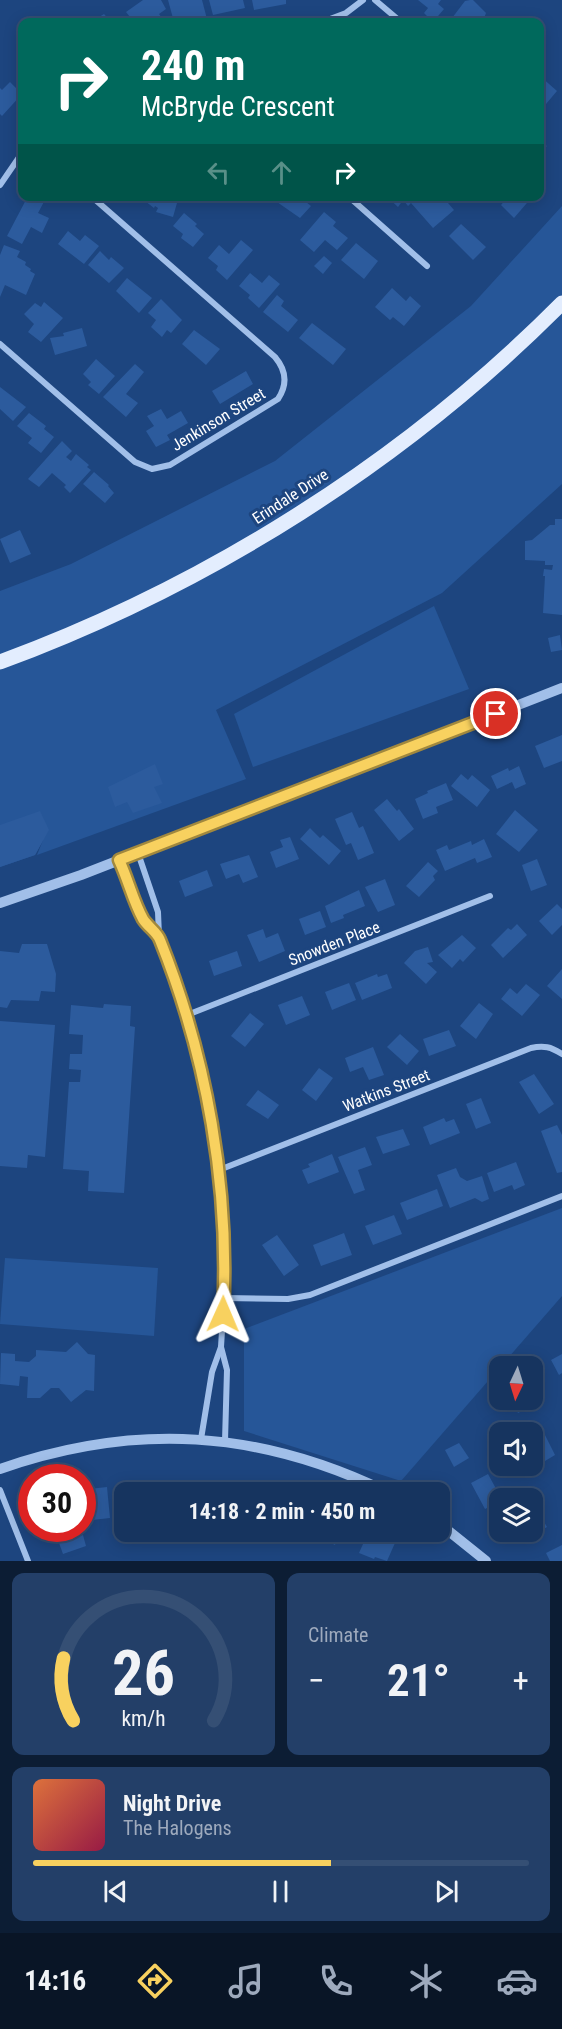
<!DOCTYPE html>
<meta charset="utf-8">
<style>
body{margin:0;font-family:"Roboto Condensed",sans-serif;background:#233f68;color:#f1f3f6;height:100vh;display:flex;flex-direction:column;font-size:22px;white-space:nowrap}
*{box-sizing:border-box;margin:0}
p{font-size:20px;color:#9eaabd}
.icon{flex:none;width:33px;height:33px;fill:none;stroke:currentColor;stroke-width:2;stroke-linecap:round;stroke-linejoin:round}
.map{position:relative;height:1561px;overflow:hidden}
.details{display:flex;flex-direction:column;gap:12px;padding:12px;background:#0c1d34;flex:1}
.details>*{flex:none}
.banner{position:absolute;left:18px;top:18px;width:526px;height:183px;border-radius:12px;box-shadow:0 3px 15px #0003,0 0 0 2px #354f74;background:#00695c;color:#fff;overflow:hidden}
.needle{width:39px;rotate:184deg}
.controls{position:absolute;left:489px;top:1356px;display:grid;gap:12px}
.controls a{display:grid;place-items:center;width:54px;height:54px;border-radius:12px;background:#16345f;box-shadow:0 3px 15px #0003,0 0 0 2px #354f74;font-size:30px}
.speed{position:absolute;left:18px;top:1464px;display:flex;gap:12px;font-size:30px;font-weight:700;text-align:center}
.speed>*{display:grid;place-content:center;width:78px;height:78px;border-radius:50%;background:#16345f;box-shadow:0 3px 15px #0003,0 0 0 2px #354f74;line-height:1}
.speed .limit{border:9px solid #d22;background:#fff;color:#111}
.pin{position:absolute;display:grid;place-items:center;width:51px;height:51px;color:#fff;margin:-26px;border:3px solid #fff;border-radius:50%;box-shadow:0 2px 6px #0007}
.me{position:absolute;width:66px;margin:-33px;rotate:1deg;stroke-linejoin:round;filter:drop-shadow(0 0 4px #0008)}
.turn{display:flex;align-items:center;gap:21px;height:126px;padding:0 24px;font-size:27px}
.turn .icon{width:78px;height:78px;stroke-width:2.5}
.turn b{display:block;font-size:42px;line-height:51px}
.lanes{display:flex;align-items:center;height:57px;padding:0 24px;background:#0003;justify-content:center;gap:30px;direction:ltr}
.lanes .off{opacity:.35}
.big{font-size:45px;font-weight:700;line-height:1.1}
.details .widget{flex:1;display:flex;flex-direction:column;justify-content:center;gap:9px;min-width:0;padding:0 21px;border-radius:12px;background:#233f68}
.details .dial{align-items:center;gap:0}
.dial svg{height:156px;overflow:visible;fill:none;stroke:#354f74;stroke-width:7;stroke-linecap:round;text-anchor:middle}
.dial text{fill:#f1f3f6;stroke:none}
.song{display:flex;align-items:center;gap:18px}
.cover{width:72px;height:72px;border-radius:9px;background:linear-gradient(135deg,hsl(20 70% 55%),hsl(340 70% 35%))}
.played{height:6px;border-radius:3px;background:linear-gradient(90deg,#f8d15f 60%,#354f74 60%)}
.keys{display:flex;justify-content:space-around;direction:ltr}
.heat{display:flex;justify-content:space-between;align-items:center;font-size:33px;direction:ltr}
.details .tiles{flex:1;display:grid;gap:12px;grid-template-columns:1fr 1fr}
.widget:last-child{grid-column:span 2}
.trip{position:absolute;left:114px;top:1482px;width:336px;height:60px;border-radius:12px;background:#16345f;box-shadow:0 3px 15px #0003,0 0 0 2px #354f74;font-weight:700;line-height:60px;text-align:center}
.menu{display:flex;height:96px;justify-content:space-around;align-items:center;background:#091526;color:#9eaabd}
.menu .icon{width:42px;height:42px}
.menu .on{color:#f8d15f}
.menu b{font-size:27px;color:#f1f3f6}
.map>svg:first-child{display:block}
</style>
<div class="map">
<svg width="562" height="1561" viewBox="0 0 562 1561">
<rect width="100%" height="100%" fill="#1d457f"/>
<g fill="#265698">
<path d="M562,206V484L442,593L216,710L246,779L37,855L43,840L35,855L0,867V591L71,564L275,461L471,306Z"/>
<path d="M434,606L469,689L253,767L234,714Z"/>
<path d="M562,1208V1296L401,1481L244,1431V1329Z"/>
<path d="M5,1258L158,1268L154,1336L0,1324Z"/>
</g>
<g fill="#2c5b9d">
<path d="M143,0H161L166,9L159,14L162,18L154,22H134L126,12Z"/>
<path d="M168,0H202L207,19L191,22H174Z"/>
<path d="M209,0H243L245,8L213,15Z"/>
<path d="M252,0H286V4L254,10Z"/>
<path d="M418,0H441L438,4L444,9L433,22L424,13L428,8Z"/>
<path d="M470,0H473L486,13L483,21L449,22L465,1Z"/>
<path d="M104,14L111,22H91Z"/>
<path d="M540,76L557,91L546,104L540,99Z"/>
<path d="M10,82L22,94L2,116L0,114V88L2,90Z"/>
<path d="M28,196L46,198L38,213L49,218L42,233L31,227L22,244L7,236Z"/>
<path d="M149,196H179L173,217L156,212L158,208L155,206L154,208L145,201Z"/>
<path d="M281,196H303L301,198L311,206L300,218L277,202Z"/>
<path d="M386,196H406L398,207Z"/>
<path d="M408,196H442L454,210L433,228L411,203L408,206L404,201Z"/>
<path d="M509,196H533L514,218L501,205Z"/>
<path d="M324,212L336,222L333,226L348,238L337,250L325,240L314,252L300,240Z"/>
<path d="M184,213L197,224L195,226L204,234L193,247L181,238L183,234L173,226Z"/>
<path d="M461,224L486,247L473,260L449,236Z"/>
<path d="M68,231L80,241L85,235L99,246L84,264L58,244Z"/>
<path d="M241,240L253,250L227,280L216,270L218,266L208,258L219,245L229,254Z"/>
<path d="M356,243L378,261L364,279L341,260Z"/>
<path d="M4,245L20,251L17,257L26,262L25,265L31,269L30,271L35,274L26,295L5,285L0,297V255Z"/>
<path d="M100,251L109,260L111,257L124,268L109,283L88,265Z"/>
<path d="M324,256L332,263L323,274L314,266Z"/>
<path d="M250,273L262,283L269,275L280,284L259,308L248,298L250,295L239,286Z"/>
<path d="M127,278L152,298L139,313L116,291Z"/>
<path d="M392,288L406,301L410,296L421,306L404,326L393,317L390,320L375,307Z"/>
<path d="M277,295L284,301L281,306L298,320L288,332L263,312Z"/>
<path d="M161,299L182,320L171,333L167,330L162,337L151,327L156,320L148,313Z"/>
<path d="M44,302L63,318L41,342L28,332L34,324L24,314L35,303L41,307Z"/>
<path d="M312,323L346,349L333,365L299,338Z"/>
<path d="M82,328L87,346L55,355L50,338L64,336L63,333Z"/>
<path d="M194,330L220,349L206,365L182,344Z"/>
<path d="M96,359L115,376L99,394L88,385L91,382L83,374Z"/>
<path d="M135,364L144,372L126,394L138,403L126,417L103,397Z"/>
<path d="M246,371L253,384L220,404L212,391Z"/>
<path d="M0,387L26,407L13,421L0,409Z"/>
<path d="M161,409L167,419L181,411L188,423L167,435L170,440L156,447L146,431L154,426L147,416Z"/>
<path d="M29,413L46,426L44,429L54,437L41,453L28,443L32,438L17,426Z"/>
<path d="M62,441L72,451L66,457L71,461L76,454L89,465L87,467L91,470L70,493L64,487L66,485L52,473L39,487L28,479Z"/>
<path d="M94,472L109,485L108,486L114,493L105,503L83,484Z"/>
<path d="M555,519H562V615L543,613L545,576H543L544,569L552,570L553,565H545V561L525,560V541L532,540L550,525H555Z"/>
<path d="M20,530L31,554L10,563L0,539Z"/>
<path d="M560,635L562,650L551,652L548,638Z"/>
<path d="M562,735V761L544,768L535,746Z"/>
<path d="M155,764L163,784L154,787L162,803L133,813L127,802L115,807L108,787Z"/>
<path d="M519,766L526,784L515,789L512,782L497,789L491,776L508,768L509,771Z"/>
<path d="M461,774L468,780L472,775L490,790L477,807L451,786Z"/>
<path d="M446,783L453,800L436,807L438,813L423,819L415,799L428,793L427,791Z"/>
<path d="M387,799L397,811L399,809L414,829L399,841L374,810Z"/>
<path d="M515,810L538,830L519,852L496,834Z"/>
<path d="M40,811L49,830L35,855L0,867V825Z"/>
<path d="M352,812L359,828L363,826L374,853L358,860L351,843L346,845L335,819Z"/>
<path d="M310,828L320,838L323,835L341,851L329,865L300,839Z"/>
<path d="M290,837L299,859L276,868L270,852L283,847L280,840Z"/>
<path d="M484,839L492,857L477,863L475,858L445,871L436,850L447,845L449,850L471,841L472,845Z"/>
<path d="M249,855L258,877L243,883L239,874L226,879L220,864Z"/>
<path d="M537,859L547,885L531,891L522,865Z"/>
<path d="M428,862L438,871L433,876L435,880L419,897L406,886Z"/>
<path d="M207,870L213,886L185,897L179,881Z"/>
<path d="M385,879L395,905L378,912L365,887Z"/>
<path d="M359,890L365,906L343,915L344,918L331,923L325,906Z"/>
<path d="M557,904L562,909V925L552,935L539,921Z"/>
<path d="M320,911L326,927L305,935L299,919Z"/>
<path d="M517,924L527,935L503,958L491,945L508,928L511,930Z"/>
<path d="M263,929L266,938L278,933L285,951L259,962L247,935Z"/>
<path d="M462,935L476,948L463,962L460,959L452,968L438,955Z"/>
<path d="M22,944H47L56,974L55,992L41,991L39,1001L11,1000L7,1008L0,1007V951L19,953Z"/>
<path d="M428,947L433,962L427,963L437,972L426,984L404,963L415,951Z"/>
<path d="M237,951L242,966L214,976L209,961Z"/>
<path d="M562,969V999L547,986Z"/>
<path d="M377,974L378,977L387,974L392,988L362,1000L355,983Z"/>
<path d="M349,983L356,1000L332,1010L325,992Z"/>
<path d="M526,984L540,995L522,1016L501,999L510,988L517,994Z"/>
<path d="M302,996L310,1015L286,1025L278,1005Z"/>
<path d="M479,1003L493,1014L476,1039L460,1026Z"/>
<path d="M104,1004L131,1006L130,1026L135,1027L124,1193L88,1191L89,1171L63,1169L69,1082H80L81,1070L69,1069L70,1054H82L83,1035L69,1034L71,1005L103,1008Z"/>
<path d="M250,1013L264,1024L245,1047L231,1036Z"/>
<path d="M0,1021L55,1025L45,1157L28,1155L27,1168L0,1166Z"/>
<path d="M449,1030L456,1046L429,1056L423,1039Z"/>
<path d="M400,1034L419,1051L407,1065L387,1047Z"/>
<path d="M373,1047L384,1075L369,1080L363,1067L350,1072L345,1058Z"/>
<path d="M319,1068L333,1078L316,1101L302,1090Z"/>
<path d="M534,1074L554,1104L539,1114L519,1082Z"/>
<path d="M258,1090L279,1105L268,1119L246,1105Z"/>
<path d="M481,1098L491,1123L476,1129L466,1104Z"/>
<path d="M444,1118L446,1122L454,1119L460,1133L430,1145L423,1127Z"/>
<path d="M557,1125L562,1135V1172L557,1173L541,1131Z"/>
<path d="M403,1129L410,1145L383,1154L376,1137Z"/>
<path d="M365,1147L372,1165L358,1170L365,1190L354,1194L338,1157Z"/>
<path d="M332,1154L339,1172L308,1184L302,1170L310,1167L308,1164Z"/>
<path d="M516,1162L525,1185L514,1190L512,1185L494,1192L487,1173Z"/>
<path d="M456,1168L460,1177L467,1181L482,1176L489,1199L482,1202L475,1198L450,1208L437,1175Z"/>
<path d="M437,1189L443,1206L407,1220L400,1203Z"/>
<path d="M394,1215L402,1234L373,1245L365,1226Z"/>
<path d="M344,1233L352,1255L321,1266L313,1245Z"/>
<path d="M277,1235L299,1265L284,1276L262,1245Z"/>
<path d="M77,1342L88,1354L95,1355L94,1391L86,1390L71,1402L59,1388H51L40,1398H27L28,1377L20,1376L19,1386L0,1384L1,1353L15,1354V1361L29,1362L36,1356V1350L66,1352Z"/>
<path d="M562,1354V1373L559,1375L551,1360Z"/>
<path d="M534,1386L542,1401L518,1413L511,1400H532V1387Z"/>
<path d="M544,1433L555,1455L545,1461L539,1449L532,1452V1438Z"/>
<path d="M459,1443L469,1458L454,1467L445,1450Z"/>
<path d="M488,1474L500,1496L506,1493L509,1498H500V1507L495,1509L493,1505L485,1509L471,1483Z"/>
<path d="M194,1482L208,1484V1486L214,1487L213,1492H182L183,1483L194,1484Z"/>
<path d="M156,1484L170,1491L169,1492H152Z"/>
<path d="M242,1485L257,1488L256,1492H240Z"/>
<path d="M107,1487L110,1518L92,1520L89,1489Z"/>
<path d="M537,1502L543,1513L540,1515L547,1527L527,1538L523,1532H532V1504Z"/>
<path d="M304,1532H340L335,1545L325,1540L323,1543L310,1538L311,1535Z"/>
<path d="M83,1535L86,1546L63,1554L59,1543Z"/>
<path d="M367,1535L376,1539L377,1535L395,1543L387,1561L375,1557L374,1559L359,1553Z"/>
<path d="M562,1545V1561H550L546,1553Z"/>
</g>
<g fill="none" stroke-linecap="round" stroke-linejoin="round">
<g stroke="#a1bfe9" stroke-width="6">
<path d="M375,0L401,22"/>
<path d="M322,22L346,13L363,0"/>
<path d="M540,143L543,146"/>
<path d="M0,185L22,153"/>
<path d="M348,196L427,266"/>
<path d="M0,344L135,462L152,469L170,465L278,399C288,384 286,370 275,357L91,196"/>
<path d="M138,853L158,912L159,936L187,1015L209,1111L219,1170L223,1236L224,1298L221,1347L227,1370L225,1441"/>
<path d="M119,860L144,920L159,936"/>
<path d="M187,1015L490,896"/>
<path d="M219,1170L531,1048C544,1045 551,1047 562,1054"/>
<path d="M224,1298L288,1299L310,1295L562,1196"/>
<path d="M201,1439L212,1372L221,1347"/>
<path d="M0,1490L28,1561"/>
</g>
<g stroke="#a1bfe9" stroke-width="10">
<path d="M0,903L81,875L562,688"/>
<path d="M0,1469C135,1422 259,1430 387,1492"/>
<path d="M440,1524L486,1561"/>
</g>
<path stroke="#e3edfe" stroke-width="15" d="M0,662C209,585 405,461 562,303"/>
</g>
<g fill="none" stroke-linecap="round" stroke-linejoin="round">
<g stroke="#a1883e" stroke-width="15">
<path id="route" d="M223,1314C230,1188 207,1057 160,940C157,932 148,927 143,919C133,901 128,879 119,860L496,714"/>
</g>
<use href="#route" stroke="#f8d15f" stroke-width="10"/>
</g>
<g text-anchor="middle" stroke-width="6" stroke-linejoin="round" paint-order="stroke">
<g font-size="16" fill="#fff" stroke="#1d457f">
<text transform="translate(218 419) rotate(-31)" y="6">Jenkinson Street</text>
<text transform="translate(290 496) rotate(-33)" y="6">Erindale Drive</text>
<text transform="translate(334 943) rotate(-21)" y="6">Snowden Place</text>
<text transform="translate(386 1090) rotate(-21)" y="6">Watkins Street</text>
</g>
</g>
</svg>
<div class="controls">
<a><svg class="needle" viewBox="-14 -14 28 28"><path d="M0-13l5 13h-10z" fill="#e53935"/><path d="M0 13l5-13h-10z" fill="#9eaabd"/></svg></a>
<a><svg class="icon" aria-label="sound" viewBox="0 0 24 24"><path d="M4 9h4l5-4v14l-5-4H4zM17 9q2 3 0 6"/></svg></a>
<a><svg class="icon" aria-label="layers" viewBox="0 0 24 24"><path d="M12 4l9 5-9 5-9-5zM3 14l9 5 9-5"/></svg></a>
</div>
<div class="speed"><div class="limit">30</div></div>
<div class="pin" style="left:496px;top:714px;background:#d93025"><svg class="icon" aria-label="arrive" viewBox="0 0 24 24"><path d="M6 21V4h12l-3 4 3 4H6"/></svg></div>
<svg class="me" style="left:223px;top:1314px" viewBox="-20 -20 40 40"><path d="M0-17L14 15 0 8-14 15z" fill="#f8d15f" stroke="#fff" stroke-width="4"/></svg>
<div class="trip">14:18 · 2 min · 450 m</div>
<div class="banner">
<div class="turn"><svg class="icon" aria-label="right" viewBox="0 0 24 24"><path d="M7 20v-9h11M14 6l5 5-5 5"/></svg><div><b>240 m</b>McBryde Crescent</div></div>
<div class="lanes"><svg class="icon off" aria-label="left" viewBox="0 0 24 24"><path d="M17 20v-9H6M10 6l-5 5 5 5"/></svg><svg class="icon off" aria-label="ahead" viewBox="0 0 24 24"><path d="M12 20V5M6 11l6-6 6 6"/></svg><svg class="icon" aria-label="right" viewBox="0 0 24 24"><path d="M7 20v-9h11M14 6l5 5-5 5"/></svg></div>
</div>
</div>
<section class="details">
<div class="tiles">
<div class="widget dial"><svg viewBox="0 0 100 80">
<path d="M14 69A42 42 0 1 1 86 69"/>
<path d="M14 69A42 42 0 0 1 9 37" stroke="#f8d15f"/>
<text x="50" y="56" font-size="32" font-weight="700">26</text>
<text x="50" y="72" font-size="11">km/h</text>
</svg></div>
<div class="widget"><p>Climate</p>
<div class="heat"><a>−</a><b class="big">21°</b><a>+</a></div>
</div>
<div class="widget">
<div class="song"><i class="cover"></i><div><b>Night Drive</b><p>The Halogens</p></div></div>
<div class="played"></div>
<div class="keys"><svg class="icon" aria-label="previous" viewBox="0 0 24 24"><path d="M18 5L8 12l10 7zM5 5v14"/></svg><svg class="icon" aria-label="pause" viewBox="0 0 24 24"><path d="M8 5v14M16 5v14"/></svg><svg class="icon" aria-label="next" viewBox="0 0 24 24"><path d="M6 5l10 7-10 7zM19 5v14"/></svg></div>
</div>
</div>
</section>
<nav class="menu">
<b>14:16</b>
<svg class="icon on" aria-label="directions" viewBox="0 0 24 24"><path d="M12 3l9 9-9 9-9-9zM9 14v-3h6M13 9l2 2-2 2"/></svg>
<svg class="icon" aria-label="music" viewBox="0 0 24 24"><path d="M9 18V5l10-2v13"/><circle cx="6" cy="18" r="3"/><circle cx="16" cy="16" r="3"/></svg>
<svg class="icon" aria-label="phone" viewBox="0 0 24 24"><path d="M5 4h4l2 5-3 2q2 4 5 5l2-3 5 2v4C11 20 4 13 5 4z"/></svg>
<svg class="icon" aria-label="climate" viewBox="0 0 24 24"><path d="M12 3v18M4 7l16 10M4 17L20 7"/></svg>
<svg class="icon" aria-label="car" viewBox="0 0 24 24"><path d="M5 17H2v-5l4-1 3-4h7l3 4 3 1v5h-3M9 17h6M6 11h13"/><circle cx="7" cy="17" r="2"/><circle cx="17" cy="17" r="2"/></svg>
</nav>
